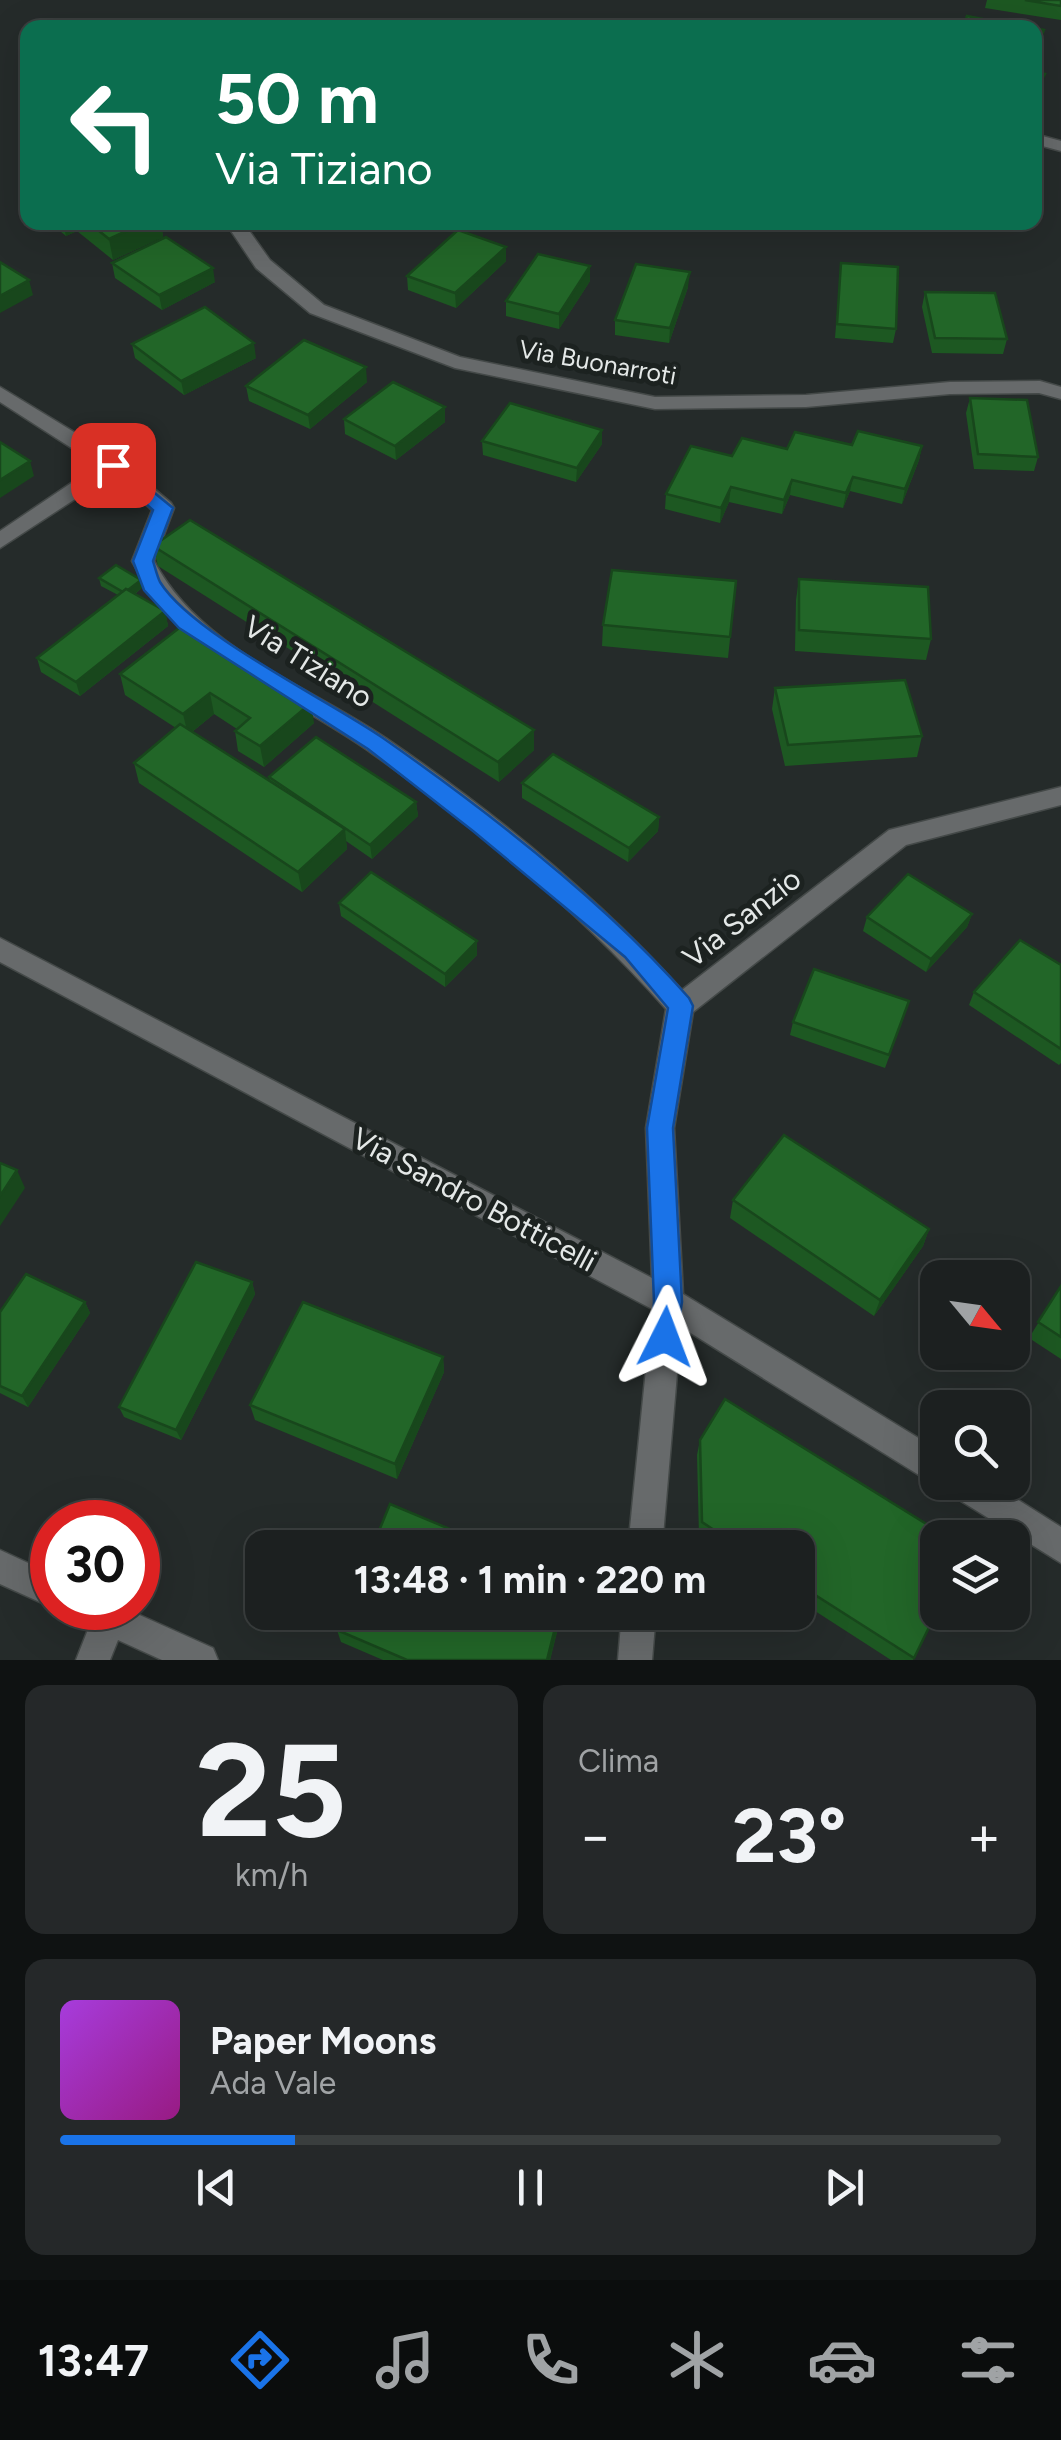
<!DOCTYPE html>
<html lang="it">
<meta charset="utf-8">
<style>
body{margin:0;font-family:Figtree,sans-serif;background:#252829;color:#f1f3f6;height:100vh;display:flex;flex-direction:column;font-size:38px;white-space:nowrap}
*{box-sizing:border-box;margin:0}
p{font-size:32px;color:#a0a3a5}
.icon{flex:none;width:55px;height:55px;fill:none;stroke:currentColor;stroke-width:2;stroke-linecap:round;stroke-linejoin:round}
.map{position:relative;height:1660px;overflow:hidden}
.sheet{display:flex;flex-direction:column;gap:25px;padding:25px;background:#0f1212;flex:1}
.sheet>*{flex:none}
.top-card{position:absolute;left:20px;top:20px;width:1022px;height:210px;border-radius:20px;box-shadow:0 10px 40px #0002,0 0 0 2px #3a3e3e;background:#0b6e4f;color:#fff;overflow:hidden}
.needle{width:65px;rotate:119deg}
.buttons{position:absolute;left:920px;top:1260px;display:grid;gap:20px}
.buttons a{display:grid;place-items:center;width:110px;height:110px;border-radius:20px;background:#1c2020;box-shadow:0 10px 40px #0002,0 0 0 2px #3a3e3e;font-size:50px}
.speed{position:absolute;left:30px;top:1500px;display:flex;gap:20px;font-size:50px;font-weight:700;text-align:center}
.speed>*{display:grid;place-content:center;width:130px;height:130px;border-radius:50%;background:#1c2020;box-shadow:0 10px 40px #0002,0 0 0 2px #3a3e3e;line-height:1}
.speed .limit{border:15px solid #d22;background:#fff;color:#111}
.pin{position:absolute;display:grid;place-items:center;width:85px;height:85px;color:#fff;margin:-42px;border-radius:20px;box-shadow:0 5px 15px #0006}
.me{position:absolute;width:110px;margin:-55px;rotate:3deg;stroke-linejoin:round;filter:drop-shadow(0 0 8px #0008)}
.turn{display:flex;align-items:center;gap:35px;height:210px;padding:0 30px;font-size:45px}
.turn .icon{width:130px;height:130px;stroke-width:2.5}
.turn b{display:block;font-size:70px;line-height:85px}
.big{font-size:75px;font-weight:700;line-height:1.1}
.sheet .card{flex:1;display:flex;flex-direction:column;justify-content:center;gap:15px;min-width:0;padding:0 35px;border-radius:20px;background:#252829}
.sheet .dial{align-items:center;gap:0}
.dial b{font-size:130px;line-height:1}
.song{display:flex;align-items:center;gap:30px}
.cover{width:120px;height:120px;border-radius:15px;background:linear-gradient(135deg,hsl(280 70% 55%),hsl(310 70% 35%))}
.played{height:10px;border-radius:5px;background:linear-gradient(90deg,#1a73e8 25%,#3a3e3e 25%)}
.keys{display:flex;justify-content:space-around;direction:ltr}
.heat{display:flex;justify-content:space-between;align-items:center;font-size:55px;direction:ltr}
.sheet .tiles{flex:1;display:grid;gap:25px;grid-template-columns:1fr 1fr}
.card:last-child{grid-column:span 2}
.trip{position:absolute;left:245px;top:1530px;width:570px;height:100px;border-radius:20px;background:#1c2020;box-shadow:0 10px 40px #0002,0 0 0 2px #3a3e3e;font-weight:700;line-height:100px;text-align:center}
.tab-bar{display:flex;height:160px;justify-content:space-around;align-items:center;background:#0b0d0d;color:#a0a3a5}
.tab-bar .icon{width:70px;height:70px}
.tab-bar .active{color:#1a73e8}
.tab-bar b{font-size:45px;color:#f1f3f6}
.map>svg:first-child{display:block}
</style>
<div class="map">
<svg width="1061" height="1660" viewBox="0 0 1061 1660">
<rect width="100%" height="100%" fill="#252b2a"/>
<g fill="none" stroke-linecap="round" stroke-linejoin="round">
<g stroke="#444948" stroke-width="3">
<g id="minor">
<path d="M1035,134L1061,141V151L1035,144Z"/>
<path d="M225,222H243L270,260L324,305L460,357L655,397L806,395L950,382L1040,381L1061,387V399L1039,393L950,394L806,407L655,409L455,368L310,313L256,268Z"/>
<path d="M0,387L120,460L171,503L174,508L154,561C201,650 308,685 387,739C494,812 595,894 682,990L889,830L1061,787V805L906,845L693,1012L674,1128L683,1294L938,1450V1482H990L1061,1527V1563L948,1493L943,1483L938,1485L927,1480L681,1327L662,1548H628L652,1309L0,962V938L652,1278L646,1128L666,1009C579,911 479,829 373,754C288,693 183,659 132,561L152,510L112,475L0,548V531L98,465L0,402Z"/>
<path d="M0,1550L52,1574L53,1608L0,1584Z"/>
<path d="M70,1608H124L213,1648L218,1660H162L118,1640L110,1660H76L89,1627L75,1620Z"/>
<path d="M622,1612H656L652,1660H618Z"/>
</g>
</g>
<use href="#minor" fill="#676a6b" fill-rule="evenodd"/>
</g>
<g fill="#1d5822">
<path d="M987,0H1061V20L985,8Z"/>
<path d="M28,183V206L22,185Z"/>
<path d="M49,222H161L163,237L113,260L77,231L66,236Z"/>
<path d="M506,247V261L456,308L408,290L407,276Z"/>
<path d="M112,263L215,282L162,310L115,278Z"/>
<path d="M841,263L896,329L893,343L835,338Z"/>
<path d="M590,281L559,329L506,316V301Z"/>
<path d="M688,287L669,343L615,335V320Z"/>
<path d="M925,292L1007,339L1003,354L932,353L922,307Z"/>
<path d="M132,344L256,358L184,395L135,358Z"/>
<path d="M367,382L310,429L249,401L246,386Z"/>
<path d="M970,398L1038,457L1034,471L974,469L966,413Z"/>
<path d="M445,407V422L396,460L345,434L344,419Z"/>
<path d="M482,441L602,444L576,482L483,455Z"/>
<path d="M852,445L922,446L919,460L902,504L850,491L843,508L790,495L782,514L729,502L720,523L665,509L666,494L732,456L787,449Z"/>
<path d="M153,546L534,750L499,782L158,566Z"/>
<path d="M99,578L141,580L143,587L135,594L165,611L168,626L80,696L41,672L37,658L118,595L101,586Z"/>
<path d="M799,579L931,639L926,660L795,651L796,600Z"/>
<path d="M736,581L728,658L602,646L603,625Z"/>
<path d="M183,625L314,723L264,767L238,751L235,731L237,729L214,714L192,732L270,781L269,777L416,802L418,816L372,859L346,841L347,849L302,892L139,783L134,763L176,728L125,695L120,674Z"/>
<path d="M775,688L922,736L917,757L785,766L772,709Z"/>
<path d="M522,783L659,817L658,831L628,862L522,798Z"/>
<path d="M339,903L477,941V955L445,987L341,916Z"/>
<path d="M972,914L967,927L926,972L863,931L867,917Z"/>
<path d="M1061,965V1063L1059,1065L969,1005L974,992Z"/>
<path d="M905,1014L885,1068L790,1035L793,1022Z"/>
<path d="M733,1200L929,1229L923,1246L874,1316L730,1218Z"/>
<path d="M252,1282L255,1294L181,1440L124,1417L119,1407Z"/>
<path d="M1061,1286V1359L1029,1338Z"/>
<path d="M85,1302L90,1313L28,1407L0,1393V1312Z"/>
<path d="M443,1357L444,1372L397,1479L255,1420L250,1405Z"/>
<path d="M700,1440L938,1609L913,1660H891L798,1600V1548H717L699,1536L697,1455Z"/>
<path d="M344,1612H562L550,1660H383L341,1642L337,1630Z"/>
</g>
<g fill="#18471c">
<path d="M1045,74L1041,88L1035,100V93Z"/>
<path d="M63,222H75L77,231L66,236Z"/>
<path d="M146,222H161L163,237L113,260L109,239Z"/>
<path d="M506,247V261L456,308L455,293Z"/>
<path d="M590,266V281L559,329V314Z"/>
<path d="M213,268L215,282L162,310L159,295Z"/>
<path d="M690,272L688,287L669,343L670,328Z"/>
<path d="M29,280L33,295L0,313V296Z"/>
<path d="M254,343L256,358L184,395L181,381Z"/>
<path d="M366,367L367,382L310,429L308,415Z"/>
<path d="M445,407V422L396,460L395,446Z"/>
<path d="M602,430V444L576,482L577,468Z"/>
<path d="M922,446L919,460L902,504L905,489Z"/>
<path d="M30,461L34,476L0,498V480Z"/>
<path d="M853,477L850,491L843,508L846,493Z"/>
<path d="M792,480L790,495L782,514L784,500Z"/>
<path d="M731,487L729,502L720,523L721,508Z"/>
<path d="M141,580L143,587L127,600L125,593Z"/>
<path d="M165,611L168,626L80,696L76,682Z"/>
<path d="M210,693L214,714L188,735L183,714Z"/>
<path d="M311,703L314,723L264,767L260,746Z"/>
<path d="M534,730V750L499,782L498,762Z"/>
<path d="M416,802L418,816L372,859L370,845Z"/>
<path d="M659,817L658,831L628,862L629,848Z"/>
<path d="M345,829L347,849L302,892L298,872Z"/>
<path d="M972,914L967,927L926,972L931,959Z"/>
<path d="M477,941V955L445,987V974Z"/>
<path d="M17,1170L25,1188L0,1226V1196Z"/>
<path d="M929,1229L923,1246L874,1316L880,1300Z"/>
<path d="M252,1282L255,1294L181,1440L176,1430Z"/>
<path d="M85,1302L90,1313L28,1407L22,1396Z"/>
<path d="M443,1357L444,1372L397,1479L395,1464Z"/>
<path d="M559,1612H562L550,1660H547Z"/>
</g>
<g fill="#226628" stroke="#18471c" stroke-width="2.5">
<path d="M1025,0H1061V6Z"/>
<path d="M967,16L1030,28H962Z"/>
<path d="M1035,28L1044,30L1035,50Z"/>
<path d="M1035,72L1045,74L1035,93Z"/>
<path d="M23,125H28V150H26Z"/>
<path d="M88,222H146L109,239Z"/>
<path d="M458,230L506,247L455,293L407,276Z"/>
<path d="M166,237L213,268L159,295L112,263Z"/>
<path d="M538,254L590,266L559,314L506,301Z"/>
<path d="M0,262L29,280L0,296Z"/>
<path d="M841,263L898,267L896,329L837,324Z"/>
<path d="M636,264L690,272L670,328L615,320Z"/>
<path d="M925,292L995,293L1007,339L935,338Z"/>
<path d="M205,307L254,343L181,381L132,344Z"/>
<path d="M304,340L366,367L308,415L246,386Z"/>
<path d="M393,382L445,407L395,446L344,419Z"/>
<path d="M970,398L1027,400L1038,457L978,454Z"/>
<path d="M510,403L602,430L577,468L482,441Z"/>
<path d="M858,431L922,446L905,489L853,477L846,493L792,480L784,500L731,487L721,508L666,494L691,446L732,456L742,438L787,449L795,432L852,445Z"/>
<path d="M0,442L30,461L0,480Z"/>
<path d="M190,520L534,730L498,762L153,546Z"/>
<path d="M116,565L141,580L128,590L126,589L123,592L99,578Z"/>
<path d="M612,570L736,581L730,637L603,625Z"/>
<path d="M799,579L928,587L931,639L799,630Z"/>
<path d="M126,589L165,611L76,682L37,658Z"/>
<path d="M183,625L311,703L260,746L235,731L250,718L210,693L183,714L120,674Z"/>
<path d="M905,680L922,736L788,745L775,688Z"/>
<path d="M180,724L345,829L298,872L134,763Z"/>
<path d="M316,737L416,802L370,845L269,777Z"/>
<path d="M553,754L659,817L629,848L522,783Z"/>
<path d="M371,872L477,941L445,974L339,903Z"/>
<path d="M908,874L972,914L931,959L867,917Z"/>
<path d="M1020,940L1061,965V1049L974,992Z"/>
<path d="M814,969L909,1001L889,1055L793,1022Z"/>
<path d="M784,1135L929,1229L880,1300L733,1200Z"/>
<path d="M0,1163L17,1170L0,1196Z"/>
<path d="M196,1262L252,1282L176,1430L119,1407Z"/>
<path d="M26,1274L85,1302L22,1396L0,1386V1312Z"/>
<path d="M1061,1286V1337L1038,1322Z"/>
<path d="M303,1302L443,1357L395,1464L250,1405Z"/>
<path d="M725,1399L949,1538H938V1609L914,1658L798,1584V1548H741L702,1522L700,1440Z"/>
<path d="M390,1504L495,1548H372Z"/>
<path d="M344,1612H559L547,1660H407L337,1630Z"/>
</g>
<path fill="#1a73e8" stroke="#114b97" stroke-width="2.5" d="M113,459L173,508L153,561C155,567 157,576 160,582C192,634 328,700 383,738C486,810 607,904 689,998L693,1006L673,1128L682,1302L675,1347L665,1351L655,1347L651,1337L654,1302L647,1128L668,1008L625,957L473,831L368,749L179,628L144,590L133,561L153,510L107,469V460Z"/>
<g text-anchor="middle" stroke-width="10" stroke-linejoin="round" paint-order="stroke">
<g font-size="25" fill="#e4e8e7" stroke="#1c2220">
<text transform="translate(598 362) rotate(10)" y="9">Via Buonarroti</text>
</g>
<g font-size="30" fill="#e4e8e7" stroke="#1c2220">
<text transform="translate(308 662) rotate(32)" y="10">Via Tiziano</text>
<text transform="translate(742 918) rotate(-38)" y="10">Via Sanzio</text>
<text transform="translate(474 1200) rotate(28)" y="10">Via Sandro Botticelli</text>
</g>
</g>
</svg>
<div class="buttons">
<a><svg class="needle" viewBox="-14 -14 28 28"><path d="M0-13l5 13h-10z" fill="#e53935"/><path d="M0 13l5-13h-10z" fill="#a0a3a5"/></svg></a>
<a><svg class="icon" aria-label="search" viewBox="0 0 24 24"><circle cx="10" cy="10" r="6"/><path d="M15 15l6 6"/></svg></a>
<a><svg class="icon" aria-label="layers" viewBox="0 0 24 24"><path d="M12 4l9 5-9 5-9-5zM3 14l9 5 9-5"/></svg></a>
</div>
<div class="speed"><div class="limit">30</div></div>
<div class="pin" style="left:113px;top:465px;background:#d93025"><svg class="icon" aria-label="arrive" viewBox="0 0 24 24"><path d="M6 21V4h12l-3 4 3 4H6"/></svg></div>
<svg class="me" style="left:665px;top:1337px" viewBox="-20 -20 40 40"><path d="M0-17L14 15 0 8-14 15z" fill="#1a73e8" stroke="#fff" stroke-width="4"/></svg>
<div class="trip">13:48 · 1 min · 220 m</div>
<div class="top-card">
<div class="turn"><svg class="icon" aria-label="left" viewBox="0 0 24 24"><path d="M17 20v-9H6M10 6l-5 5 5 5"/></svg><div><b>50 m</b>Via Tiziano</div></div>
</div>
</div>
<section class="sheet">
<div class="tiles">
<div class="card dial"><b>25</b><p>km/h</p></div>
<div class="card"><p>Clima</p>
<div class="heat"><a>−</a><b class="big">23°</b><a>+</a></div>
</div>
<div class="card">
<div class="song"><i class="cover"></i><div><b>Paper Moons</b><p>Ada Vale</p></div></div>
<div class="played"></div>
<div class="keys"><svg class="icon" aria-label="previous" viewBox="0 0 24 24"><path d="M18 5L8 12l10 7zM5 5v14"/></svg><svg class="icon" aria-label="pause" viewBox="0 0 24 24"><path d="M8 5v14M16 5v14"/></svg><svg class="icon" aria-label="next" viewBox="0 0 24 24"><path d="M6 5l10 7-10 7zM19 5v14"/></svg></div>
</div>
</div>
</section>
<nav class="tab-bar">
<b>13:47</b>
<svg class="icon active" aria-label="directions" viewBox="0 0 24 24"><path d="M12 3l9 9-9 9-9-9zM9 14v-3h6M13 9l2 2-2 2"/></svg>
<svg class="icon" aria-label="music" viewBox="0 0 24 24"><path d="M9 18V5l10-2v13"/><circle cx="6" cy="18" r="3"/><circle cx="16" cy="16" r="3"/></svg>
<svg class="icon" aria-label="phone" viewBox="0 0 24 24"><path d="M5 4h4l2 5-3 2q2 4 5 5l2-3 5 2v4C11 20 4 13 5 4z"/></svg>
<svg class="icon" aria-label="climate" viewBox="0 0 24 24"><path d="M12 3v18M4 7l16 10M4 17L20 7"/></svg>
<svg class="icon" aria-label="car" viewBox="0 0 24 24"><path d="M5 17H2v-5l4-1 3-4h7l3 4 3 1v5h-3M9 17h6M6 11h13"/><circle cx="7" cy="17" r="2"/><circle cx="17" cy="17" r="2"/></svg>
<svg class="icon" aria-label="filters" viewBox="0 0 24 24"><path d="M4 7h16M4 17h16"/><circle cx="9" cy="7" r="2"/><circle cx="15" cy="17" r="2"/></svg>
</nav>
